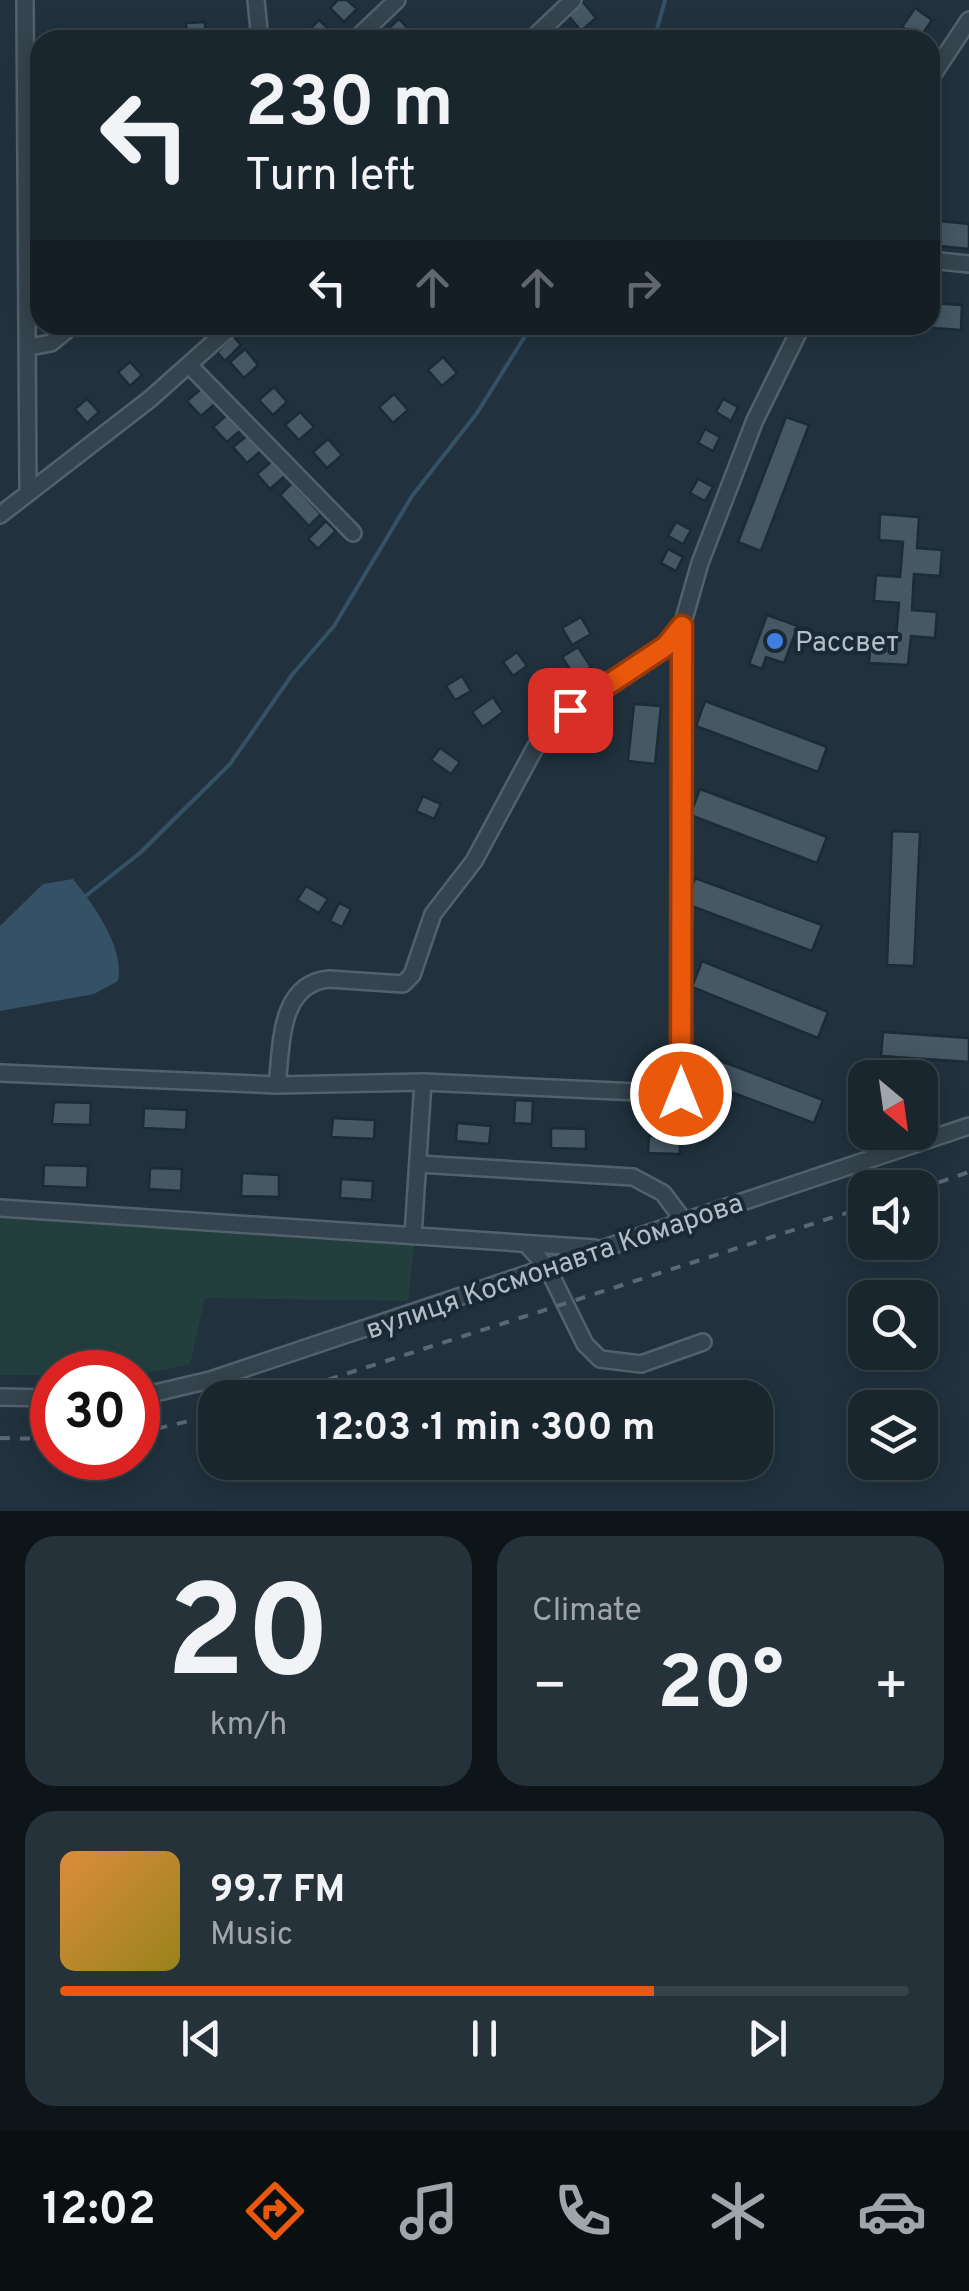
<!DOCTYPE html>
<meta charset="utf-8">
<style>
body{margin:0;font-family:Overpass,sans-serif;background:#26323a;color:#f1f3f6;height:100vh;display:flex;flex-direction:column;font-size:38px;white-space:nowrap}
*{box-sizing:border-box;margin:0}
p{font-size:32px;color:#9fa5aa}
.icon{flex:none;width:55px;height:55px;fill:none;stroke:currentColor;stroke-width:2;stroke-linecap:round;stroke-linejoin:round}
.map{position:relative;height:1511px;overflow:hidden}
.side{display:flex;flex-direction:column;gap:25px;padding:25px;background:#0e1519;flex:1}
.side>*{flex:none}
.top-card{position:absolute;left:30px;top:30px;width:910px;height:305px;border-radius:30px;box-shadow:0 5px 25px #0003,0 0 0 2px #37434a;background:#19262e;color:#f1f3f6;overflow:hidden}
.needle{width:65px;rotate:151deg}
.fabs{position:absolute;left:848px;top:1060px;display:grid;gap:20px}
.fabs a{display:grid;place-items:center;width:90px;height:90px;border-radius:20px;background:#19262e;box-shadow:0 5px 25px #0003,0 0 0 2px #37434a;font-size:50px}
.speed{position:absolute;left:30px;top:1350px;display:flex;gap:20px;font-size:50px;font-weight:700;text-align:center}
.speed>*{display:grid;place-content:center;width:130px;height:130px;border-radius:50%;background:#19262e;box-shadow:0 5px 25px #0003,0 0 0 2px #37434a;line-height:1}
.speed .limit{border:15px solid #d22;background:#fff;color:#111}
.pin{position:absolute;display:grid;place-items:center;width:85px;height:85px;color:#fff;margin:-42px;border-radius:20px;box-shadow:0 5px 15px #0006}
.me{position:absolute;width:110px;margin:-55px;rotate:0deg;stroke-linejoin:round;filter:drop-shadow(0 0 8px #0008)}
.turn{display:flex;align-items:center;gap:35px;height:210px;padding:0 50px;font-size:45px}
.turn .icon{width:130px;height:130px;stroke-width:2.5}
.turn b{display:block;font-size:70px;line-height:85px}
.lanes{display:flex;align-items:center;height:95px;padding:0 50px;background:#0003;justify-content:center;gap:50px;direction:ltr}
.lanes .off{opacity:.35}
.big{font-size:75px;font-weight:700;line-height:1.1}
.side .tile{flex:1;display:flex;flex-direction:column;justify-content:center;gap:15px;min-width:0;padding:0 35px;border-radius:30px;background:#26323a}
.side .dial{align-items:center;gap:0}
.dial b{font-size:130px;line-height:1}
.song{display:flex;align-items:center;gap:30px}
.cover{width:120px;height:120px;border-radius:15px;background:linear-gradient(135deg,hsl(30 70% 55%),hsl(50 70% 35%))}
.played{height:10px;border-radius:5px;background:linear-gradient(90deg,#ea580c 70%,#37434a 70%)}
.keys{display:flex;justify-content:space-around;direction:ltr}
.heat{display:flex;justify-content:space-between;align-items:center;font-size:55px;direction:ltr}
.side .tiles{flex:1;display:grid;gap:25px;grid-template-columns:1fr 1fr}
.tile:last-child{grid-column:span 2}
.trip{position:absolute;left:198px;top:1380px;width:575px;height:100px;border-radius:30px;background:#19262e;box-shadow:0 5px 25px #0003,0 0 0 2px #37434a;font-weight:700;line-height:100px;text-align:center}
.dock{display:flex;height:160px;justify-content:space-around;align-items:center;background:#0a0f12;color:#9fa5aa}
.dock .icon{width:70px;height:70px}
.dock .active{color:#ea580c}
.dock b{font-size:45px;color:#f1f3f6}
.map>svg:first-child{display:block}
</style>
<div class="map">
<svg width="969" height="1511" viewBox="0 0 969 1511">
<rect width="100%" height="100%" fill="#21323e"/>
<path fill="#233f3d" d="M0,1217L414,1246L408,1301L205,1298L190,1364L138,1375H0Z"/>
<path fill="#345166" d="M73,879C93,904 125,948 118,981L94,994L0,1011V926L43,884Z"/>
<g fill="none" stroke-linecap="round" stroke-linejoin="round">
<g stroke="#345166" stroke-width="4">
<path d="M654,40L665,0"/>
<path d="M83,898L140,853L230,764L292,675L334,626L412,496L477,413L532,325"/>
</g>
</g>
<g fill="#455864" stroke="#1c2b35" stroke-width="2.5">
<path d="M338,0H347L357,9L344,22L330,8Z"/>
<path d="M583,2L596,18L581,31L568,15Z"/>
<path d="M915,8L932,20L919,39L902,27Z"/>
<path d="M399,19L411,32L402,40L388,29Z"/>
<path d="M319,20L334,34L328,40H313L306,33Z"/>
<path d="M205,22L206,40H187L186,23Z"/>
<path d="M930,220L969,224V249L930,245Z"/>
<path d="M930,303L962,305L961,330L890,325H930Z"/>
<path d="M233,336L241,345L225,361L217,352Z"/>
<path d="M245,349L258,365L244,378L230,362Z"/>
<path d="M443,357L457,373L442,386L428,370Z"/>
<path d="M130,362L142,375L130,386L118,372Z"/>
<path d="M274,387L287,402L273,415L259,400Z"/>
<path d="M202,388L216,403L201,416L187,401Z"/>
<path d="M394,394L408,410L393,423L379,407Z"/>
<path d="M87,399L99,412L87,423L75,409Z"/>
<path d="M723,399L738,407L731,421L716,412Z"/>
<path d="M300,412L314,427L299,440L285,425Z"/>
<path d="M228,414L242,429L227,442L213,427Z"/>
<path d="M786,417L809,425L761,551L738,542Z"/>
<path d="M705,429L720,437L713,451L698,443Z"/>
<path d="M248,435L262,450L247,463L233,447Z"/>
<path d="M328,439L342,455L327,468L313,452Z"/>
<path d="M272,461L285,476L270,489L257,474Z"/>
<path d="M698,479L713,487L705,501L690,493Z"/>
<path d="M292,483L321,514L309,526L280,495Z"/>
<path d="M880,514L919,517L917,548L942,550L940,576L914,574L912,610L937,612L935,638L911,636L908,665L869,663L871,636L896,638L899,603L874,601L876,575L900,577L903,542L879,540Z"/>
<path d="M326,521L336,531L318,549L308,539Z"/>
<path d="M676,522L691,530L683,544L668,536Z"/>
<path d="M668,549L683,557L676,571L661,563Z"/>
<path d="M767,615L798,626L784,663L766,657L762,669L749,664Z"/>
<path d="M581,617L591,634L572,645L562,628Z"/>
<path d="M578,647L591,667L575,677L562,657Z"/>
<path d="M517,652L527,666L513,676L503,662Z"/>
<path d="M462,676L471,691L455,700L446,686Z"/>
<path d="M493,697L503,712L483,727L472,712Z"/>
<path d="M705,701L827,747L818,772L696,726Z"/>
<path d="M634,704L661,706L655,764L628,761Z"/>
<path d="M440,748L460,762L451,774L431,760Z"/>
<path d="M700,789L827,837L817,863L690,815Z"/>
<path d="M423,796L441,804L434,819L416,811Z"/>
<path d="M892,831L920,832L914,966L887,965Z"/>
<path d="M695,878L822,925L812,951L686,904Z"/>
<path d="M306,886L328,899L319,913L297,900Z"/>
<path d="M339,903L351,909L342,927L330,921Z"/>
<path d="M702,961L828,1012L818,1038L692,987Z"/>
<path d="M883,1032L969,1038V1062L881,1056Z"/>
<path d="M697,1052L823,1100L814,1123L688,1076Z"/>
<path d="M515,1100L533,1101L532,1124L514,1123Z"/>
<path d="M54,1102L91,1103L90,1125L52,1124Z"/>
<path d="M144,1108L187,1110L186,1130L143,1128Z"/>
<path d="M333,1118L375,1120L374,1139L331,1137Z"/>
<path d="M457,1123L491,1126L489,1144L456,1141Z"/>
<path d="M551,1128L586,1129V1149L551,1148Z"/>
<path d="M649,1136H680V1154L648,1153Z"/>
<path d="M44,1165L88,1166L87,1188L43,1186Z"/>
<path d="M150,1168L182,1169L181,1191L149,1189Z"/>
<path d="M242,1173L279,1175V1197L241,1196Z"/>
<path d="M341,1179L373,1181L372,1200L340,1198Z"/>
</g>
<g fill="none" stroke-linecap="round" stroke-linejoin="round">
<g stroke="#53616c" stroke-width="20">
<g id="minor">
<path d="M25,0L28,492"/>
<path d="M256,0L260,40"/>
<path d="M355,40L397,0"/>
<path d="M531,40L573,0"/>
<path d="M930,79L969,20"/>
<path d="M930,260L969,264"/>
<path d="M30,347L51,343L73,325"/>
<path d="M190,366L353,533"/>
<path d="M0,515L150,399L233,325"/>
<path d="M0,1073L277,1085L423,1082L681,1094L682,626"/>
<path d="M277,1085C282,1046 278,984 329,979L403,984L412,975L433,914L474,861L536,746L570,710L667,647L682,626L700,563L755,420L802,325"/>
<path d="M418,1164L633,1177L663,1193L684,1221"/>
<path d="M0,1208L595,1248"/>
<path d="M413,1236L423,1082"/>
<path d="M526,1244L547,1267L585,1344L600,1359L641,1364L703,1342"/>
<path d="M0,1397L52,1398"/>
<path d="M138,1397L210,1380L969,1126"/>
</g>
</g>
<use href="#minor" stroke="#35444e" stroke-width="15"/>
<g stroke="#576975" stroke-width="4" stroke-dasharray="10 10" stroke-linecap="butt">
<path d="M920,1189L969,1172"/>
<path d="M271,1398L865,1207"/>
<path d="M138,1433L215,1415"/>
<path d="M0,1438L52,1439"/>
</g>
</g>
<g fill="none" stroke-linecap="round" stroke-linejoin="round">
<g stroke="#983908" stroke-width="25">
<path id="route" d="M570,710L666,646L682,626L681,1094"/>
</g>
<use href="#route" stroke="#ea580c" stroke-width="18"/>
</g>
<circle fill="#3f7fe0" stroke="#1a2933" stroke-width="4" cx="775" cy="641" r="10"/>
<g text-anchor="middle" stroke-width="8" stroke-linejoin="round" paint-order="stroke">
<g font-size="28" fill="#b1bec9" stroke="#1a2933" text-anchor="start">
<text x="795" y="651">Рассвет</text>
</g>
<g font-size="28" fill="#b1bec9" stroke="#1a2933">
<text transform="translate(554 1265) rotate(-19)" y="10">вулиця Космонавта Комарова</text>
</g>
</g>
</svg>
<div class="fabs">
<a><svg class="needle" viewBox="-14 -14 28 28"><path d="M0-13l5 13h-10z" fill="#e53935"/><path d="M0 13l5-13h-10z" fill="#9fa5aa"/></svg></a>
<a><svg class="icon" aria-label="sound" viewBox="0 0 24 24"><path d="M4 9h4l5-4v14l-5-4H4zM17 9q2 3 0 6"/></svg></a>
<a><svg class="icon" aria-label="search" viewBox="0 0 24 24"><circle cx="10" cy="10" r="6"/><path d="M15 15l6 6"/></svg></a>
<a><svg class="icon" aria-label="layers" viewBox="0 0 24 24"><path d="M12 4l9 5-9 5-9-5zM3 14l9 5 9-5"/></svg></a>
</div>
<div class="speed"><div class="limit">30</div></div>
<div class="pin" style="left:570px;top:710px;background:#d93025"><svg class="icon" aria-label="arrive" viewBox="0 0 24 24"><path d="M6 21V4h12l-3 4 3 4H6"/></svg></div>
<svg class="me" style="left:681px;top:1094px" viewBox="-20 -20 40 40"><circle r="17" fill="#ea580c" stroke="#fff" stroke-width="3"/><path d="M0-11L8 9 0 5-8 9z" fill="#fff"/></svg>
<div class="trip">12:03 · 1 min · 300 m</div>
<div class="top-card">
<div class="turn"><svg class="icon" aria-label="left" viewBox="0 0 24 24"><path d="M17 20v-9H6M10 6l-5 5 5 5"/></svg><div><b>230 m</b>Turn left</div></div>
<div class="lanes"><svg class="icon" aria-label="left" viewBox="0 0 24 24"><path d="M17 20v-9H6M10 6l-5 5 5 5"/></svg><svg class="icon off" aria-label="ahead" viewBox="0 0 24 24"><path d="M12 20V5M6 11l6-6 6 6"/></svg><svg class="icon off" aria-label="ahead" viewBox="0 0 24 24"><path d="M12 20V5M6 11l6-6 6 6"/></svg><svg class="icon off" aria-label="right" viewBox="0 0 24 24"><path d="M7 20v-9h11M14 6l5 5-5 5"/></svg></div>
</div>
</div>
<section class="side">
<div class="tiles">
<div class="tile dial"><b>20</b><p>km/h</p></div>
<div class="tile"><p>Climate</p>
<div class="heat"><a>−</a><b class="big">20°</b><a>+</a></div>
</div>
<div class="tile">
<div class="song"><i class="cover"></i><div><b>99.7 FM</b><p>Music</p></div></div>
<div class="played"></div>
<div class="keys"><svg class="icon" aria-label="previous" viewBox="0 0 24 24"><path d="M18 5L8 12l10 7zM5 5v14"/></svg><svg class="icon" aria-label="pause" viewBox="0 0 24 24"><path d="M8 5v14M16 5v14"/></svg><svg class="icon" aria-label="next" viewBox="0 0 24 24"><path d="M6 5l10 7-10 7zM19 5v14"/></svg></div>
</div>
</div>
</section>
<nav class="dock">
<b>12:02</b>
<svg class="icon active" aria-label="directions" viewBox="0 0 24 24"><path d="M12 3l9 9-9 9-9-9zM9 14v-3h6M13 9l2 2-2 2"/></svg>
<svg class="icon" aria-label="music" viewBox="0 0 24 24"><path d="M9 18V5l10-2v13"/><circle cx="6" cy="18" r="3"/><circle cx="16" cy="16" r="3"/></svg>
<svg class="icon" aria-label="phone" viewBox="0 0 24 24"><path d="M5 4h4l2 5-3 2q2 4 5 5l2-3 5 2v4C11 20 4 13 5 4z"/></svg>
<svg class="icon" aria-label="climate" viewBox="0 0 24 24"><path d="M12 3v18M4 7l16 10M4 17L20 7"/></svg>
<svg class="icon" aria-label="car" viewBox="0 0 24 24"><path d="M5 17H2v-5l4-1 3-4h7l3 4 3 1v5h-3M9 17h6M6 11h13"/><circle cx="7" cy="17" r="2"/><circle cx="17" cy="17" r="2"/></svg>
</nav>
